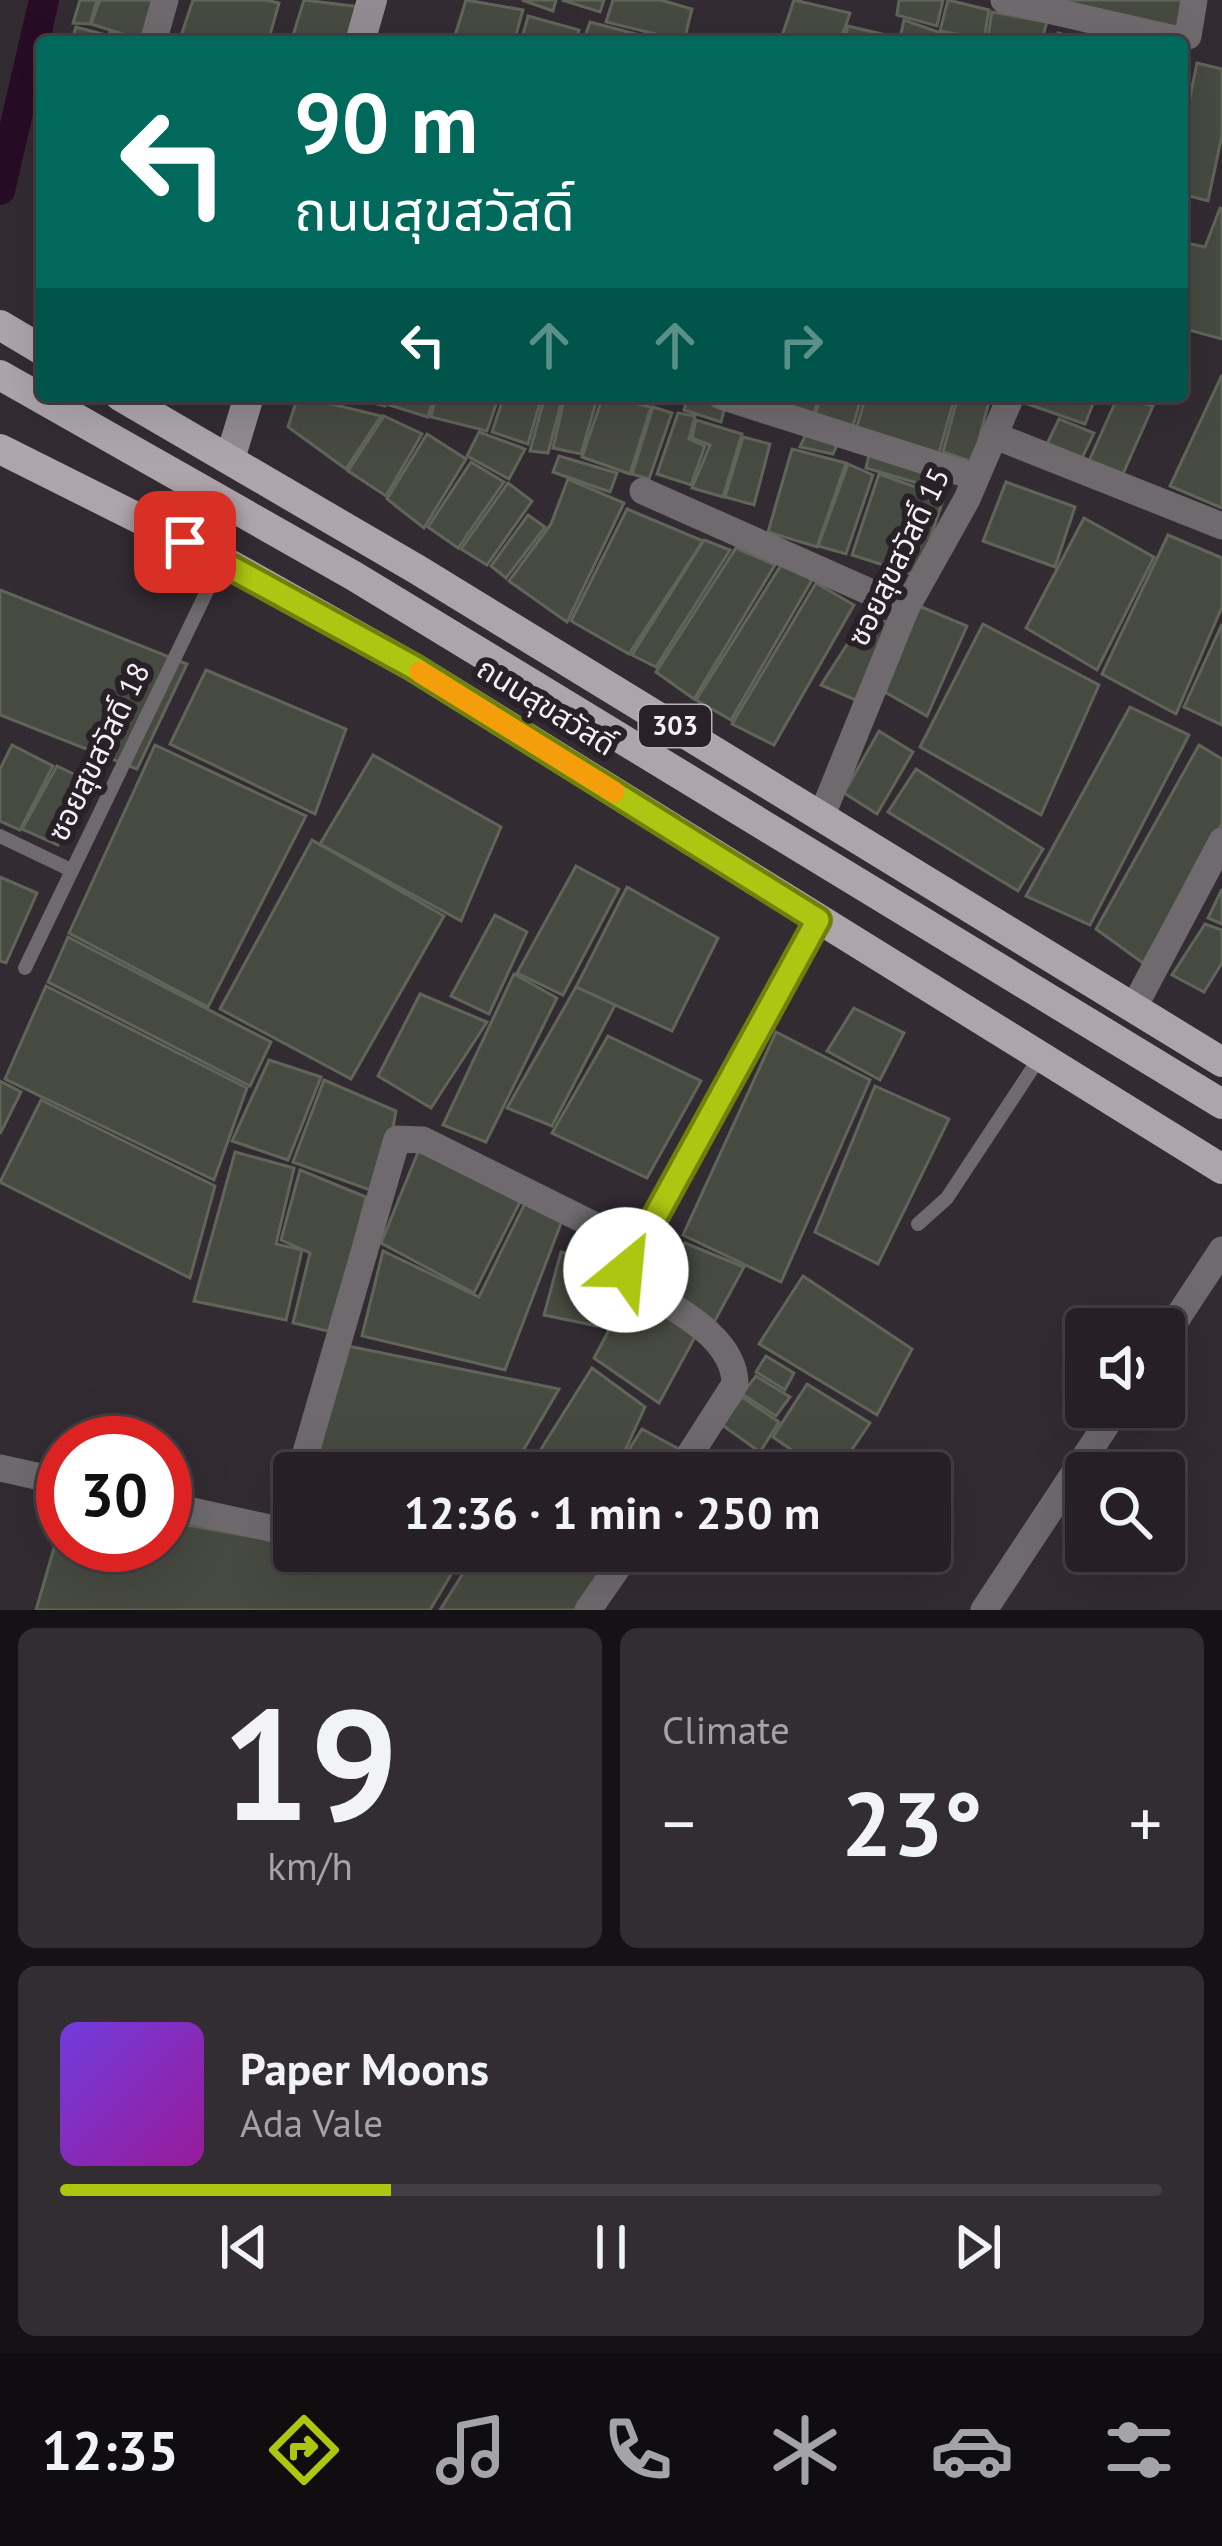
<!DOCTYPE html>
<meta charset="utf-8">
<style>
body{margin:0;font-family:"PT Sans","Noto Sans Thai",sans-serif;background:#322d32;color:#f1f3f6;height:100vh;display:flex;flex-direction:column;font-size:45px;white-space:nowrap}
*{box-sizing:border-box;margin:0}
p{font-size:39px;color:#a4a3a7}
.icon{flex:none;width:66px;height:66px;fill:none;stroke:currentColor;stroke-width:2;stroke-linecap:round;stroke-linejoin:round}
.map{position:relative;height:1610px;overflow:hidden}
.sheet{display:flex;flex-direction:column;gap:18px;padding:18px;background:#151215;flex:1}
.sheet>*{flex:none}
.guide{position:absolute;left:36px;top:36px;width:1152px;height:366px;border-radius:12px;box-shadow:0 12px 48px #0002,0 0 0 3px #423e43;background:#00695c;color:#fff;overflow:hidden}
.controls{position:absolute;left:1065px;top:1308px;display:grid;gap:24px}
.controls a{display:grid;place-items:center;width:120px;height:120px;border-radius:12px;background:#262026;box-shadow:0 12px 48px #0002,0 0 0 3px #423e43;font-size:60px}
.speed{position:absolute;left:36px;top:1416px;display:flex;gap:24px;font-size:60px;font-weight:700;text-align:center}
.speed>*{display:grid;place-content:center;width:156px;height:156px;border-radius:50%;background:#262026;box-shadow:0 12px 48px #0002,0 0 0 3px #423e43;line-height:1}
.speed .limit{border:18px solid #d22;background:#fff;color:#111}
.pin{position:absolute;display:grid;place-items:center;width:102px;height:102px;color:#fff;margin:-51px;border-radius:24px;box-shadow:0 6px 18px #0006}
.me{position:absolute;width:132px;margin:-66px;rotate:28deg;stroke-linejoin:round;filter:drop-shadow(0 0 9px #0008)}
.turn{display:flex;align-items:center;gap:42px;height:252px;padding:0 60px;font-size:54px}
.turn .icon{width:156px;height:156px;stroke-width:2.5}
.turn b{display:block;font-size:84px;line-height:102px}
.lanes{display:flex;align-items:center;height:114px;padding:0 60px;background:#0003;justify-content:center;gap:60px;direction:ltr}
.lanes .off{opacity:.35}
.big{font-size:90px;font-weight:800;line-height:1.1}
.sheet .card{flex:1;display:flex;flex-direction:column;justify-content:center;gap:18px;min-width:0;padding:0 42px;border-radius:18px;background:#322d32}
.sheet .dial{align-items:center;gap:0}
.dial b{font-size:156px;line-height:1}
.song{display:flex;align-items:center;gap:36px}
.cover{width:144px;height:144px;border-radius:18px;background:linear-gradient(135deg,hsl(260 70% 55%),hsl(300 70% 35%))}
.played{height:12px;border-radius:6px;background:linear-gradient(90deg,#acc611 30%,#423e43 30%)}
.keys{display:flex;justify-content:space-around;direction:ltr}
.heat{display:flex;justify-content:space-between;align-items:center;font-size:66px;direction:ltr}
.sheet .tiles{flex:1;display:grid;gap:18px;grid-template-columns:1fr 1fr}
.card:last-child{grid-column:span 2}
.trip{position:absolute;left:273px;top:1452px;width:678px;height:120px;border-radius:12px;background:#262026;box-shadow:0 12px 48px #0002,0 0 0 3px #423e43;font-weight:800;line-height:120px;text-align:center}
.menu{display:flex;height:192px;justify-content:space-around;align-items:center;background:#0f0d0f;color:#a4a3a7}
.menu .icon{width:84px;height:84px}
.menu .current{color:#acc611}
.menu b{font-size:54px;color:#f1f3f6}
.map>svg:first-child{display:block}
</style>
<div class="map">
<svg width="1222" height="1610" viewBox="0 0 1222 1610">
<rect width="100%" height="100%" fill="#332b32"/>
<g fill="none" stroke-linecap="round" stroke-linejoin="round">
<path stroke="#280b25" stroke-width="30" d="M0,190L44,0"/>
</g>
<g fill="#474a40" stroke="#616459" stroke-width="3">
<path d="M80,0H97L90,24L73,23Z"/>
<path d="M100,0H165L148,42L91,24Z"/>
<path d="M193,0H266L279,3L268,42H179Z"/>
<path d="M304,0L361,7L351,42H291Z"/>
<path d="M466,0L523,10L514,42H453Z"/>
<path d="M522,0H556L553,11Z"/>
<path d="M562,0H604L600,12Z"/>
<path d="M613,0H661L692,9L684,41L606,22Z"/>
<path d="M794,0L850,13L840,42H780Z"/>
<path d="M899,0H943L937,26L897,15Z"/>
<path d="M948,0L989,10L984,39L940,31Z"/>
<path d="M1049,0H1184L1180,29Z"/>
<path d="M992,12L1047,22L1041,42H987Z"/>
<path d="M528,16L579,30L576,42H521Z"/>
<path d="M904,20L944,34L943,42H899Z"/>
<path d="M590,22L644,36L643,42H583Z"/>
<path d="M848,26L890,36L889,42H844Z"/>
<path d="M76,27L106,35L103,42H71Z"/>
<path d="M110,32L142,42H107Z"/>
<path d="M1058,33L1090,42H1056Z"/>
<path d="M1197,63L1222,69V135L1208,201L1182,194V137Z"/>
<path d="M1220,208L1222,209V339L1182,328V242L1205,247Z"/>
<path d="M1222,375V508L1170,486Z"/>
<path d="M298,396L381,416L346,469L288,427Z"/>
<path d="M346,396H388L385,406Z"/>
<path d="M391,396H434L428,417L389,405Z"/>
<path d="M436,396H499L487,431L431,417Z"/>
<path d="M504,396H542L528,444L492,432Z"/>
<path d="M545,396H563L548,453L530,451Z"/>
<path d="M565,396H598L581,454L553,448Z"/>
<path d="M603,396L651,407L630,474L582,457Z"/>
<path d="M688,396L725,407L721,422L684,410Z"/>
<path d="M772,396H820L813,416L770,403Z"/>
<path d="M821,396H862L852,429L814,419Z"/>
<path d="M866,396H955L939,453L856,429Z"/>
<path d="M958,396L989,402L973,462L943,452Z"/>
<path d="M1021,396H1096L1085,424L1019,401Z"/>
<path d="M1118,396L1153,406L1122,476L1089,461Z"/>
<path d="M653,407L672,413L649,479L632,474Z"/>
<path d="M678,413L695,416L689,439L705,446L691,485L657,474Z"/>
<path d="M384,416L422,434L386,496L348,471Z"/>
<path d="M1059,419L1094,433L1081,460L1046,446Z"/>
<path d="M696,420L742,434L723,497L692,488L710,445L692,438Z"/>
<path d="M479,432L525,449L509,479L467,456Z"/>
<path d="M807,432L839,441L833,454L800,447Z"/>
<path d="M427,434L466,459L424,528L387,499Z"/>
<path d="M743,437L770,444L754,505L725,497Z"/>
<path d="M792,449L846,463L817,547L768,532Z"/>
<path d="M870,451L939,472L934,488L866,468Z"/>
<path d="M559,456L617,473L610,492L553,472Z"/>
<path d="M471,462L504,482L458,548L428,527Z"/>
<path d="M848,464L873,475L846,554L818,546Z"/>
<path d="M879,474L944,497L918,576L852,555Z"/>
<path d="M568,479L624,503L567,622L509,581L551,524Z"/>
<path d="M1006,482L1075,507L1055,567L983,541Z"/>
<path d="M508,483L532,501L487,565L461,549Z"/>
<path d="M627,509L703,541L629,654L571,621Z"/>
<path d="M528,515L545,527L506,578L491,566Z"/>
<path d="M1084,518L1154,557L1097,670L1026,628Z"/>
<path d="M1168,535L1222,558V607L1176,714L1102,674Z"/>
<path d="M704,540L730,550L656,667L632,655Z"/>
<path d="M736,548L775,565L694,699L656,672Z"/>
<path d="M783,562L812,580L731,720L696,700Z"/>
<path d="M816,583L854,605L774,745L732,724Z"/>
<path d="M0,590L187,664L137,769L0,715Z"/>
<path d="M919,606L967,626L927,716L885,692Z"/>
<path d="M866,615L890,623L858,701L821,685Z"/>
<path d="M983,624L1099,685L1041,815L920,747Z"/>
<path d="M1222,624V725L1184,707Z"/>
<path d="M206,670L346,729L315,814L170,744Z"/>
<path d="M1130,707L1189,735L1090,925L1026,896Z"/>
<path d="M879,731L913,752L877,814L844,793Z"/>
<path d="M12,745L53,766L20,830L0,821V769Z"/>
<path d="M155,745L306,816L208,1007L69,933Z"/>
<path d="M1199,745L1222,759V824L1143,963L1096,929Z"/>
<path d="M373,755L501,827L461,921L320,844Z"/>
<path d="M57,766L90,782L58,845L22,829Z"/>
<path d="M916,769L1043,849L1018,891L888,812Z"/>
<path d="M312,840L444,916L351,1079L220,1009Z"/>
<path d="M576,866L619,889L563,995L517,973Z"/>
<path d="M0,877L37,893L6,963L0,961Z"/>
<path d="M627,887L718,938L672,1031L576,987Z"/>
<path d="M1222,889V924L1208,918Z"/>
<path d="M495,915L527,932L489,1014L451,996Z"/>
<path d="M1205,924L1222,930V963L1204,992L1172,975Z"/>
<path d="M68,937L271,1042L250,1086L48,982Z"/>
<path d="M514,974L557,998L486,1142L443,1125Z"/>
<path d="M46,986L247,1088L214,1180L5,1079Z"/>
<path d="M576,987L615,1005L552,1126L507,1108Z"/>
<path d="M420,994L487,1022L431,1108L378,1076Z"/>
<path d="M854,1008L904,1033L880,1080L827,1051Z"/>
<path d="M776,1032L870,1080L781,1282L683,1235Z"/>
<path d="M608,1036L701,1081L647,1178L552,1133Z"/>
<path d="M269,1060L321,1077L288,1160L232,1141Z"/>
<path d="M324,1080L396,1111L381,1194L293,1162Z"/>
<path d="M0,1081L21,1092L0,1134Z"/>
<path d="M875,1086L949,1119L878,1264L815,1232Z"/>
<path d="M41,1100L215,1186L190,1278L0,1182Z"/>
<path d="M423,1140L522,1198L474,1293L381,1243Z"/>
<path d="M235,1152L294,1168L276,1244L302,1250L286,1320L194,1301Z"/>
<path d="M300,1170L366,1197L332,1332L293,1323L310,1253L281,1240Z"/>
<path d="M527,1199L563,1218L505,1370L362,1336L383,1251L479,1297Z"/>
<path d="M685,1243L744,1267L713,1324L658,1288Z"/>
<path d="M561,1252L615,1268L597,1326L544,1315Z"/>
<path d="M803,1276L912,1349L877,1415L759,1344Z"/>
<path d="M630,1291L695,1337L659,1403L594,1358Z"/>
<path d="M338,1344L559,1389L510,1473H309Z"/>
<path d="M766,1356L794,1373L785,1390L756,1372Z"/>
<path d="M592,1368L645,1407L617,1468L621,1473H526Z"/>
<path d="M756,1376L790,1397L776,1416L742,1394Z"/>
<path d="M807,1384L870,1423L836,1473H825L773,1437Z"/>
<path d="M742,1397L779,1422L760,1452L722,1425Z"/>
<path d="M642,1429L681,1450L668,1473L617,1468Z"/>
<path d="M63,1517V1545H165V1521L293,1544L294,1538V1551H465L430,1610H36Z"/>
<path d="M477,1551H615L577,1610H440Z"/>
</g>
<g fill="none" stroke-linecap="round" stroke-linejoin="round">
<g stroke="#6e6a6d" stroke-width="14">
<path d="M0,836L71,870"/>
<path d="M25,968L222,560"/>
<path d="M918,1224L947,1198L1040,1057"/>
</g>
<g stroke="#6e6a6d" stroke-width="27">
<path d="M1004,0L1179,40L1188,36L1194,0"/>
<path d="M153,42L165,0"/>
<path d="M721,396L975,477"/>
<path d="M993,435L1222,526"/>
<path d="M643,491L906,608"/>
<path d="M822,815L906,608L967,499L1011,396"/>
<path d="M1134,1007L1222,841"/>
<path d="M1164,1338L1222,1250"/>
<path d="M0,1468L63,1482"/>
<path d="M300,1473L397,1139L423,1140L638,1247"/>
<path d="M678,1473L735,1384C735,1334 666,1305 630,1279L626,1270L818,920"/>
<path d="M165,1505L279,1530L294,1495"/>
<path d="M588,1610L629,1551"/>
<path d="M984,1610L1118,1407"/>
</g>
<g stroke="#928b91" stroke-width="30">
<path d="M360,42L372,0"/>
<path d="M230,459L249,396"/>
</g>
<g stroke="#aea5ac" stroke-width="30">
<path d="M0,325L42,350"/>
<path d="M0,375L354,576L1222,1104"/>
<path d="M120,396L418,570L1222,1062"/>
<path d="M0,449L222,560L413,667L1222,1169"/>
</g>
</g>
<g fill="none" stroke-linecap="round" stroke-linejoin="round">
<g stroke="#70810b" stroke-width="30">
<path id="route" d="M185,542L413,667L818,920L626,1270"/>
</g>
<use href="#route" stroke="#acc611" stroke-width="21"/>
<path stroke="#f59e0b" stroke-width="21" d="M420,672L614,792"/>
</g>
<g text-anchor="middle" stroke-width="12" stroke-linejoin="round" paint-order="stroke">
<rect fill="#292128" stroke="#b8b2b8" stroke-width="3" x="639" y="705" width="72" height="42" rx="9"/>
<g font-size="27" font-weight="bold" fill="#f6f0f5">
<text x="675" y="735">303</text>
</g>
<g font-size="30" fill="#f6f0f5" stroke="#292128">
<text transform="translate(899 557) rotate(-64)" y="10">ซอยสุขสวัสดิ์ 15</text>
<text transform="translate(546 707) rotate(32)" y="10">ถนนสุขสวัสดิ์</text>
<text transform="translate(99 752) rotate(-64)" y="10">ซอยสุขสวัสดิ์ 18</text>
</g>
</g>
</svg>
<div class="controls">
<a><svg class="icon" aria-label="sound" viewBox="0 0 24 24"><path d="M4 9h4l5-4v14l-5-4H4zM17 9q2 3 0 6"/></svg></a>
<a><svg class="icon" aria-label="search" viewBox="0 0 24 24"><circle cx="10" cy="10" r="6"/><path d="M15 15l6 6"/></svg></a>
</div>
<div class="speed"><div class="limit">30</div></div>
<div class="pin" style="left:185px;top:542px;background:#d93025"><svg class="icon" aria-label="arrive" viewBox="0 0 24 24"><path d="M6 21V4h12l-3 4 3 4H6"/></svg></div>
<svg class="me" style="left:626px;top:1270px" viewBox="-20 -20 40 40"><circle r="19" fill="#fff"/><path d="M0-13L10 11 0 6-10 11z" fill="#acc611"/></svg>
<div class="trip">12:36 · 1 min · 250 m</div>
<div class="guide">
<div class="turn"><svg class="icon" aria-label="left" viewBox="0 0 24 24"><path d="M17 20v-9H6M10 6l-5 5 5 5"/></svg><div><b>90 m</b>ถนนสุขสวัสดิ์</div></div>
<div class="lanes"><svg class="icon" aria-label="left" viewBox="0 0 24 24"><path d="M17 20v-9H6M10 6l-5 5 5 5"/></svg><svg class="icon off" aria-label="ahead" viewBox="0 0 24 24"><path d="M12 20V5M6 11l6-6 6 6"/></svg><svg class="icon off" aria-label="ahead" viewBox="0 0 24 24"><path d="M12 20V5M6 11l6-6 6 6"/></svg><svg class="icon off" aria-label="right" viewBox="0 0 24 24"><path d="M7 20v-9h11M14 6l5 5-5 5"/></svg></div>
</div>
</div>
<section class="sheet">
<div class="tiles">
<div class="card dial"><b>19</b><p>km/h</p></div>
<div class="card"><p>Climate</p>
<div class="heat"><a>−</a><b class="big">23°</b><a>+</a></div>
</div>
<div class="card">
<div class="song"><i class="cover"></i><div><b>Paper Moons</b><p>Ada Vale</p></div></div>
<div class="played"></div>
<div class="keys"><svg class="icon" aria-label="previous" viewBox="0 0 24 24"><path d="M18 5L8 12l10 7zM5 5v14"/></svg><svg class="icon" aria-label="pause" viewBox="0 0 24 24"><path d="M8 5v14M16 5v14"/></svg><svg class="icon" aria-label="next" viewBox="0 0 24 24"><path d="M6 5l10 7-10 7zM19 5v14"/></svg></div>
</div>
</div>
</section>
<nav class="menu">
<b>12:35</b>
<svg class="icon current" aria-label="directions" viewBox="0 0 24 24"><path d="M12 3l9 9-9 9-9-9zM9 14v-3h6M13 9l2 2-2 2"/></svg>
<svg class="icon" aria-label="music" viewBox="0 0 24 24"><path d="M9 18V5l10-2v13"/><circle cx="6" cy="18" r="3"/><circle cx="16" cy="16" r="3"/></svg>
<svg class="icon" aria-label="phone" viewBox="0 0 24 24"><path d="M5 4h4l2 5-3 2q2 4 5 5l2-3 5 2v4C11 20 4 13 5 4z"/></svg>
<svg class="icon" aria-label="climate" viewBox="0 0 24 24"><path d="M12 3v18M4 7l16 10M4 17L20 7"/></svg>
<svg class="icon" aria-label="car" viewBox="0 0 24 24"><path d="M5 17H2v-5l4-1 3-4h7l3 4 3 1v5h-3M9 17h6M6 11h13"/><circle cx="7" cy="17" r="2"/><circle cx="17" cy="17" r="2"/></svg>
<svg class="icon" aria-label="filters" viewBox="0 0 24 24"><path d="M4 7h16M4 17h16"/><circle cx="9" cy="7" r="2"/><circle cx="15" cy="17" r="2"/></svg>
</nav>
